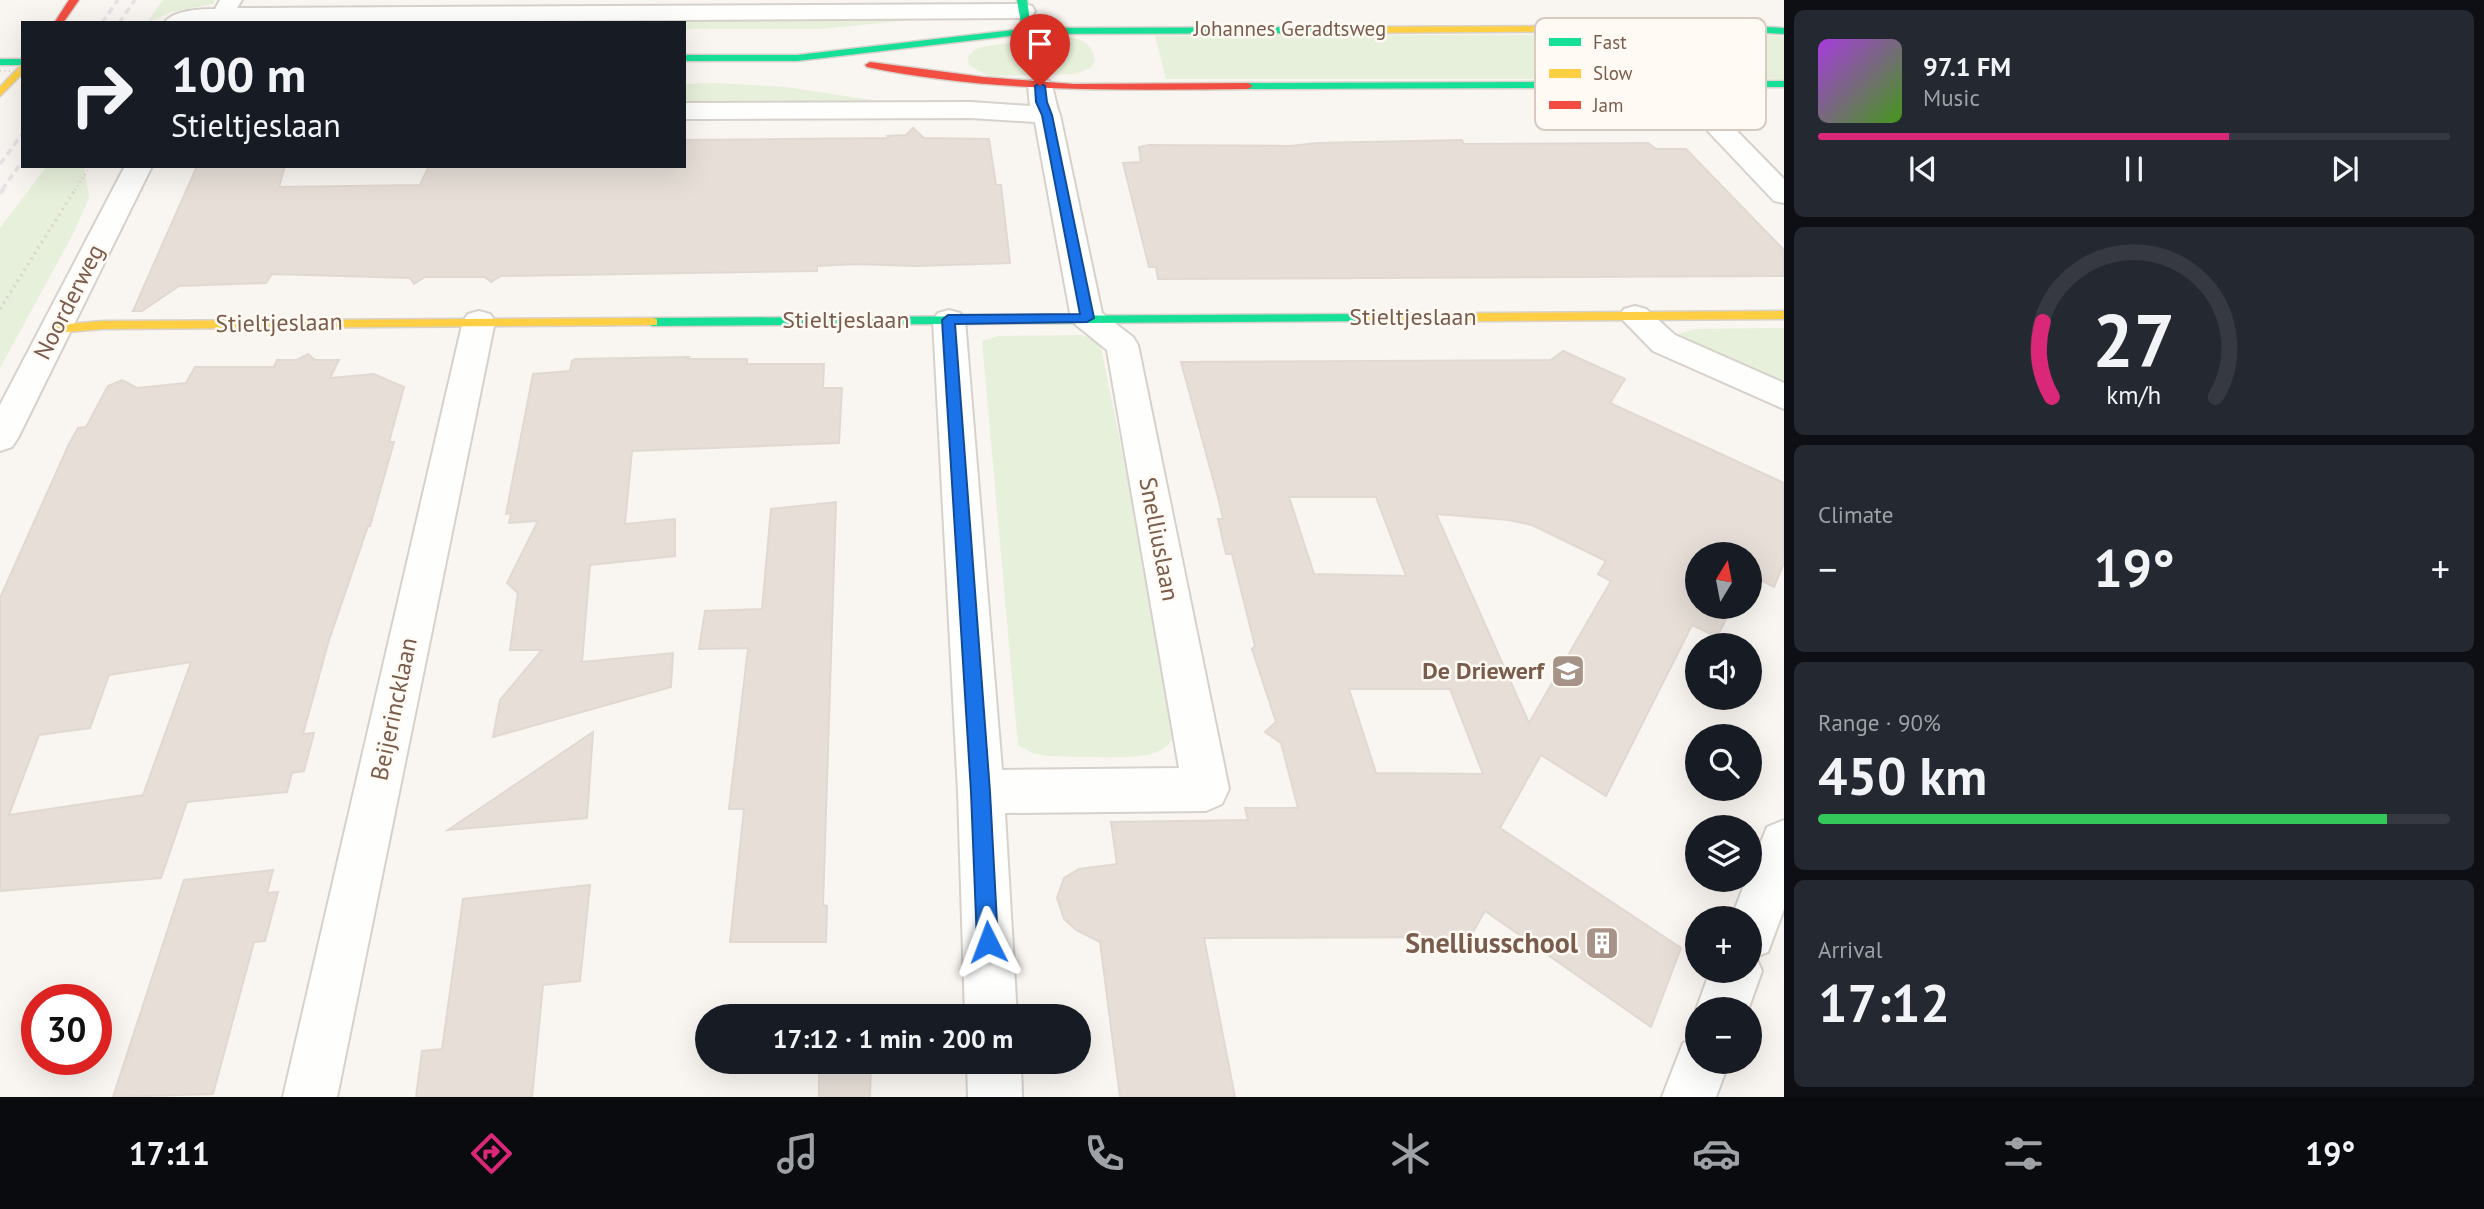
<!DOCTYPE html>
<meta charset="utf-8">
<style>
body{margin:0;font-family:"PT Sans",sans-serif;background:#242831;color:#f1f3f6;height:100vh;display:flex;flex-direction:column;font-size:26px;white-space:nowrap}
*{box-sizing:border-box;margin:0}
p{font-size:23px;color:#9ea1a6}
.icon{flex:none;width:38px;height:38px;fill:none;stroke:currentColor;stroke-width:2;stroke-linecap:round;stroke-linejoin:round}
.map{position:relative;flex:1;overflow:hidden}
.sheet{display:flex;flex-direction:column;gap:10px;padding:10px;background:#0d0f14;width:700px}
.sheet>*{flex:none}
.hud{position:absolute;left:21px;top:21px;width:665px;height:147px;border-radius:0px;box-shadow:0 7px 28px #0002;background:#171b24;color:#f1f3f6;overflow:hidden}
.needle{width:46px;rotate:10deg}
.fabs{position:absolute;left:1685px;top:542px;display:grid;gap:14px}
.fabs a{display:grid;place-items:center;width:77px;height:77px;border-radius:50%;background:#171b24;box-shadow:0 7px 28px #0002;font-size:35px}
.speed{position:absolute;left:21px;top:984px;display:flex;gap:14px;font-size:35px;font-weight:700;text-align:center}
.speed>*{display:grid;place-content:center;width:91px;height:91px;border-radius:50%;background:#171b24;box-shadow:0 7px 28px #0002;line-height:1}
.speed .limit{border:10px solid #d22;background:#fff;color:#111}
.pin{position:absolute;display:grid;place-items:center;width:60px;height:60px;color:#fff;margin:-72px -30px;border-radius:50% 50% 50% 0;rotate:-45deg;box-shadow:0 0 7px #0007}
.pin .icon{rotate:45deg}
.me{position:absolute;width:77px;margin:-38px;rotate:357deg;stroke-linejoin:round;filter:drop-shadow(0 0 5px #0008)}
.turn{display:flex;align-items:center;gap:24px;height:147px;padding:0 35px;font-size:32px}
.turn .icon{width:91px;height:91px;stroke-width:2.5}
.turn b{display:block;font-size:49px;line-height:60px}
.big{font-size:52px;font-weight:700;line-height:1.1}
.sheet .tile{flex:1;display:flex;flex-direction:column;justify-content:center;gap:10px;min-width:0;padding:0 24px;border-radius:10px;background:#242831}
.sheet .dial{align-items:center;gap:0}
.dial svg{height:182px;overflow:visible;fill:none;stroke:#363941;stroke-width:7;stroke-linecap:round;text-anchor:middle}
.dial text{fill:#f1f3f6;stroke:none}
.song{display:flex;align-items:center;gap:21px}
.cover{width:84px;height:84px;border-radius:10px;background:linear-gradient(135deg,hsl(280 70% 55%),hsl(100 70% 35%))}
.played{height:7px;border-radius:4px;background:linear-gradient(90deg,#db2777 65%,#363941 65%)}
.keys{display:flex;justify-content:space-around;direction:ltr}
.heat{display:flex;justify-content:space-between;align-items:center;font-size:38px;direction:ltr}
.charge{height:10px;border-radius:5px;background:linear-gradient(90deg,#34c759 90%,#363941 0)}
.trip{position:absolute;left:695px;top:1004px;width:396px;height:70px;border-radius:35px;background:#171b24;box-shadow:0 7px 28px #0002;font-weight:700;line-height:70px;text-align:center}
.tab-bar{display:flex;height:112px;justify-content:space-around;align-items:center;background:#090b0e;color:#9ea1a6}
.tab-bar .icon{width:49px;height:49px}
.tab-bar .active{color:#db2777}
.tab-bar b{font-size:32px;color:#f1f3f6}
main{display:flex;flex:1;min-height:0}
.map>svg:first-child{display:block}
</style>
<main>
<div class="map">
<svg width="1784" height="1097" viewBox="0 0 1784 1097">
<rect width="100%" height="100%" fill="#f9f5f0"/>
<g fill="#e7f0db">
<path d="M163,0H215L213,4L171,12L147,23Z"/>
<path d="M928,18L822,29H684V23H180Z"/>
<path d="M1757,34L1784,37V79H1166L1155,36Z"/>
<path d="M1064,35C1080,39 1093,42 1095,61L1089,69L1074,74L988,76L969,65L968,57L974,50L982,47Z"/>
<path d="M719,83L786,87L884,102L684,104V84Z"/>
<path d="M47,166H84L89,198L73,234L0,368V228Z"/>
<path d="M1784,328V389L1680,343L1678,334L1694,329Z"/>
<path d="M1081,335L1092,338L1101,347L1176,721C1177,735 1170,747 1157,752C1135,761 1074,756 1047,756L1032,753L1018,745L982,341L999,336Z"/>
</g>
<g fill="#e6ded7" stroke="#e2d8d2" stroke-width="2" fill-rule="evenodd">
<path d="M913,128L924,138L989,139L996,185H1001L1010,263L915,266L856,264L817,266V271L501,276L491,282L485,277H425L414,284L410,278L272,274L266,283L179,286L142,311H133L197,166H285L279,187L420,185L429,166H684V140L888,138L887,136L906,135Z"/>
<path d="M1462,140L1464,144L1648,143L1656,149H1686L1784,250V276L1158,279L1156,267H1149L1123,163L1141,162L1139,147L1149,145L1291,146L1317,143Z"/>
<path d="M1563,351L1625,379L1610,403L1784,483V563L1774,587L1750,575V555H1698V607H1732L1717,637L1692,625L1606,796L1541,755L1500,828L1681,948L1651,1027L1485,911L1470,937L1204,938L1235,1097H1120L1100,942L1076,930L1064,919L1057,898L1064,878L1079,869L1117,864L1111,822L1248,820L1245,808H1298L1281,743L1265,732L1276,722L1252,649L1255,646L1232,554H1226L1218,519H1223L1218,497L1181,362L1551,360ZM1289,497H1376L1406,576L1314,574ZM1436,514L1509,520L1532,525L1606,561L1598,574L1611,581L1529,723ZM1349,689H1450L1483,774L1376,773Z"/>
<path d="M308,354L315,360H339L330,378L374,374L404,387L389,442H394L370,526H368L329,640L303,734L314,733L304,771L292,773L287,792L187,802L161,878L0,891V598L69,444L78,428L86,427L108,386L122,380L137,388L186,383L195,367H274L277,360H297ZM191,662L143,795L9,815L39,735L90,728L109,675Z"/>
<path d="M689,357L688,359H747V364H824L823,388H842L839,443L632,451L625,524L675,519V556L590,565L582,662L673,653L671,687L493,737L500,700L542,650H510L518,593L507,583L538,521L509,523L511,513L506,514L533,374L570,371L572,361L575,359Z"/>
<path d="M836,502L823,905L827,906L826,942H730L744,809H729L748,648L699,649L705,611L762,609L771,509Z"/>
<path d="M593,732L587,818L448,830Z"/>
<path d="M273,870L267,893L278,892L265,941L254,942L213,1094L113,1097L184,880Z"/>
<path d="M590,885L580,981L543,985L532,1097H416L422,1051L442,1049L463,899Z"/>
<path d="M871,1011V1017H821V1012Z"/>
<path d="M819,1062H871L870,1097H819Z"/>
</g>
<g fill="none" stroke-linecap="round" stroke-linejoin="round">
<g stroke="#d7d1cb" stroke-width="4">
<g id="street">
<path d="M220,0H242L237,8L1024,4L1032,6L1035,11L1032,16L1024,18L164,23C173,10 200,9 215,9Z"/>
<path d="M1040,79L1049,81C1055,90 1055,104 1060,115L1102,313L1133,337L1138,345L1229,789L1222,804L1206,811L1005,813L1017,1017H965L958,792L933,320L938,313L949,310L960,313L965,320L1002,770L1179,768L1107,350L1076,325L1071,318L1035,122L971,118L684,119V103L971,102L1030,106L1028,86L1031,81Z"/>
<path d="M1679,79L1688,81L1784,179V203L1774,201L1670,91L1667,86L1670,81Z"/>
<path d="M125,166H152L18,438L12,447L0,451V405Z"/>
<path d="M1635,306L1646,309L1675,335L1784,383V409L1653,351L1619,316L1624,309Z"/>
<path d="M479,311L490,314L495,321L337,1097H283L463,321L468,314Z"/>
<path d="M1784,820V909L1768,952L1756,957L1762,971L1748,1010H1698V1014L1696,1010L1710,971H1750V919H1731L1746,880H1750V870L1767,827Z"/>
<path d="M1698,1037V1062H1729L1716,1097H1662L1683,1043Z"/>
<path d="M967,1062H1021L1022,1097H968Z"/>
</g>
</g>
<g stroke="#d9d2cb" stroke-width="3">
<g id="fast">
<path d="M1017,0H1027L1031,28L1346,27L1351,30L1346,33L1027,34L797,61H684V55H797L1022,29Z"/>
<path d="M1731,25L1784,28V34L1731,31L1614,32L1609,29L1614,26Z"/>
<rect x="0" y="59" width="23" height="6"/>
<path d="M1784,81V87L1248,89L1243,86L1248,83Z"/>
<path d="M1362,314L1368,318L1367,321L652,326L646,322L652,318Z"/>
</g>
</g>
<g stroke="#d9d2cb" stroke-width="3">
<g id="slow">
<path d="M1614,26L1617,27V31L1346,33L1341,30L1346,27Z"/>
<path d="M23,63V73L0,96V87Z"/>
<path d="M1784,311V319L1362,322L1356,318L1362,314Z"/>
<path d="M652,318L657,319V325L103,329L56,333L49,329L56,325L103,321Z"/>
</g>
</g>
<g stroke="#d9d2cb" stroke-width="3">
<g id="jam">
<path d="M69,0H79L63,23H54Z"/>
<path d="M870,62L983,77L1073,84L1248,83L1253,86L1248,89C1121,90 991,93 867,67L865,65Z"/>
</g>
</g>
<path stroke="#dcd5d0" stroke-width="2.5" stroke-dasharray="1 3.5" stroke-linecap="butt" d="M75,190L90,166"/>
<path stroke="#dcd5d0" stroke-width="3.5" stroke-dasharray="2 4.5" stroke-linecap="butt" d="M0,309L76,188"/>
<use href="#street" fill="#fefefd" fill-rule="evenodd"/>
<use href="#fast" fill="#16e098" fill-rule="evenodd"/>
<use href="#slow" fill="#ffcf43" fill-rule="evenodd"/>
<use href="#jam" fill="#f24e42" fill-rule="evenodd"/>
<g stroke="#e6e3e7" stroke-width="3.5" stroke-dasharray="7 4.5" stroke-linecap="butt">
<path d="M102,23L118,0"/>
<path d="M119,23L135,0"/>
<path d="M0,164L23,133"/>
<path d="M2,190L23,160"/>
</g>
<path stroke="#e6e3e7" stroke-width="4.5" stroke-dasharray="9 5" stroke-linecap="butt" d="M0,193L4,188"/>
<path stroke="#dcd5d0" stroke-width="2.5" stroke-dasharray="1 3.5" stroke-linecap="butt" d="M0,71H23"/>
</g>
<path fill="#1a73e8" stroke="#114b97" stroke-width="2" d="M1040,83L1045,86L1047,102L1052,115L1094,318L1087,322L955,324L990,792L998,942L995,949L988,952L981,949L977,942L971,792L942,320L948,315L1080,314L1042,115L1036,102L1035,86Z"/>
<defs>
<g id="school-square" transform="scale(1.75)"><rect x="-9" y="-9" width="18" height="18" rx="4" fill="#a69286" stroke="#fffaf3"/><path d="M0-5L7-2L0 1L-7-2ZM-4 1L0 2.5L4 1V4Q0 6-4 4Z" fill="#fff"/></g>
<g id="building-square" transform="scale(1.75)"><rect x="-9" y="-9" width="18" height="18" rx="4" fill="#a69286" stroke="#fffaf3"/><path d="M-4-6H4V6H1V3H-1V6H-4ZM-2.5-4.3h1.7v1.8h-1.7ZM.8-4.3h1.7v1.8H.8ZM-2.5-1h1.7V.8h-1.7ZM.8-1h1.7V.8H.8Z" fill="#fff"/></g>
</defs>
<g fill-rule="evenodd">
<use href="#school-square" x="1568" y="671"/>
<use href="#building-square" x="1602" y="943"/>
</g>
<g text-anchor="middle" stroke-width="5" stroke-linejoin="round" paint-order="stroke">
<g font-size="21" fill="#7a5c4d" stroke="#fffaf3">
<text x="1290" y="36">Johannes Geradtsweg</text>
</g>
<g font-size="24" fill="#7a5c4d" stroke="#fffaf3">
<text transform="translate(69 302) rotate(-63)" y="8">Noorderweg</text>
<text x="1413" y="325">Stieltjeslaan</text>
<text x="846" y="328">Stieltjeslaan</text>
<text transform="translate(279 323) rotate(-1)" y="8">Stieltjeslaan</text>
<text transform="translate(1159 539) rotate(79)" y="8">Snelliuslaan</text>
<text transform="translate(394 709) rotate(-78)" y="8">Beijerincklaan</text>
</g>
<g font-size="24" font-weight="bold" fill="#7a5c4d" stroke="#fffaf3" text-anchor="end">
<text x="1544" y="679">De Driewerf</text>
</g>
<g font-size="28" font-weight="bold" fill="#7a5c4d" stroke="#fffaf3" text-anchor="end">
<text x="1578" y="953">Snelliusschool</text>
</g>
</g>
<rect x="1535" y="18" width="231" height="112" rx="10" fill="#fffaf3" stroke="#d7cbc1" stroke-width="2"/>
<rect x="1549" y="38" width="32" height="8" fill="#16e098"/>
<rect x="1549" y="69" width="32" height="9" fill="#ffcf43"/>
<rect x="1549" y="101" width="32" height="8" fill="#f24e42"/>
<g font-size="19" fill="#7a5c4d">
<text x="1593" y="49">Fast</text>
<text x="1593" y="80">Slow</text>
<text x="1593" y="112">Jam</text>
</g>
</svg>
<div class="fabs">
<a><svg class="needle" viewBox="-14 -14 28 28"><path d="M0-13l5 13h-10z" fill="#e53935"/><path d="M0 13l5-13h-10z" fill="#9ea1a6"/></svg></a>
<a><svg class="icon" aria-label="sound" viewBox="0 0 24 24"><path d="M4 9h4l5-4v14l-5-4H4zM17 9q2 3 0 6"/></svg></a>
<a><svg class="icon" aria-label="search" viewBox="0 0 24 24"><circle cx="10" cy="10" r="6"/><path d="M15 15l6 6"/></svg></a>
<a><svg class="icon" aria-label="layers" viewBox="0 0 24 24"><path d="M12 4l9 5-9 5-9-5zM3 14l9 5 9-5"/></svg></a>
<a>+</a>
<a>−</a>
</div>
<div class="speed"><div class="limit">30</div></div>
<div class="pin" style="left:1040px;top:86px;background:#d93025"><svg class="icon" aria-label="arrive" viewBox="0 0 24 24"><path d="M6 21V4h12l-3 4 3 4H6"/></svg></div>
<svg class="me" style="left:988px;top:942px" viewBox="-20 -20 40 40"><path d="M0-17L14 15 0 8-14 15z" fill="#1a73e8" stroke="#fff" stroke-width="4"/></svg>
<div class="trip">17:12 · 1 min · 200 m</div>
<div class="hud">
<div class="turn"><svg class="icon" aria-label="right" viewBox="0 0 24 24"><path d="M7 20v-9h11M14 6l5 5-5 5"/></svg><div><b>100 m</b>Stieltjeslaan</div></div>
</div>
</div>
<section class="sheet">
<div class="tile">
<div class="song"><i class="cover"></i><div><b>97.1 FM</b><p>Music</p></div></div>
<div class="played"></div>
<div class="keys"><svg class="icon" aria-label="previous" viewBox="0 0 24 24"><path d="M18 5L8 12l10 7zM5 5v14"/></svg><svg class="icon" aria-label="pause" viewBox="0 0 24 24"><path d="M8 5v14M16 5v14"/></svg><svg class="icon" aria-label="next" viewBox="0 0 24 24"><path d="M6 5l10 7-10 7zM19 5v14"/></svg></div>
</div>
<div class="tile dial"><svg viewBox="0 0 100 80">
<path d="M14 69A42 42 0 1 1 86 69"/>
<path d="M14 69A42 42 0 0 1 10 36" stroke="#db2777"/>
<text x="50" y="56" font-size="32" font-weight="700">27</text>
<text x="50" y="72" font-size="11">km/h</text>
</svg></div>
<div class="tile"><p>Climate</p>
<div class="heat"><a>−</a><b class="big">19°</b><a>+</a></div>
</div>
<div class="tile"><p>Range · 90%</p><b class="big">450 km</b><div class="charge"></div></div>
<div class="tile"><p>Arrival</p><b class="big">17:12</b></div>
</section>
</main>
<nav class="tab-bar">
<b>17:11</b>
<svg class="icon active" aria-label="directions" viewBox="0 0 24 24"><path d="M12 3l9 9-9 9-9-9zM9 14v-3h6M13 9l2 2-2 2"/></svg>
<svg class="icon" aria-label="music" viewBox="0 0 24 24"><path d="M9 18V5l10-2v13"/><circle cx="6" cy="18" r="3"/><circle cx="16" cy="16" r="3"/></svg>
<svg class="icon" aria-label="phone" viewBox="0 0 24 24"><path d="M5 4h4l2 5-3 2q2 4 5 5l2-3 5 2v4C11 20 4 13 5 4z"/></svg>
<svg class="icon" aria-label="climate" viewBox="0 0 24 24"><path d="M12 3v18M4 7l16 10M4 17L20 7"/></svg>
<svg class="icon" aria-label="car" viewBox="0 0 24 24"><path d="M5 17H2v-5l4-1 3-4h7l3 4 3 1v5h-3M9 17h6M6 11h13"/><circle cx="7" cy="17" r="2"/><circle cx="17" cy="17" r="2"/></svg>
<svg class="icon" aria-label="filters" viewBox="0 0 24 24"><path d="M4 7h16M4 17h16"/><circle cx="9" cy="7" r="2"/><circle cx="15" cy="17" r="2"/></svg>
<b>19°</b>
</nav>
